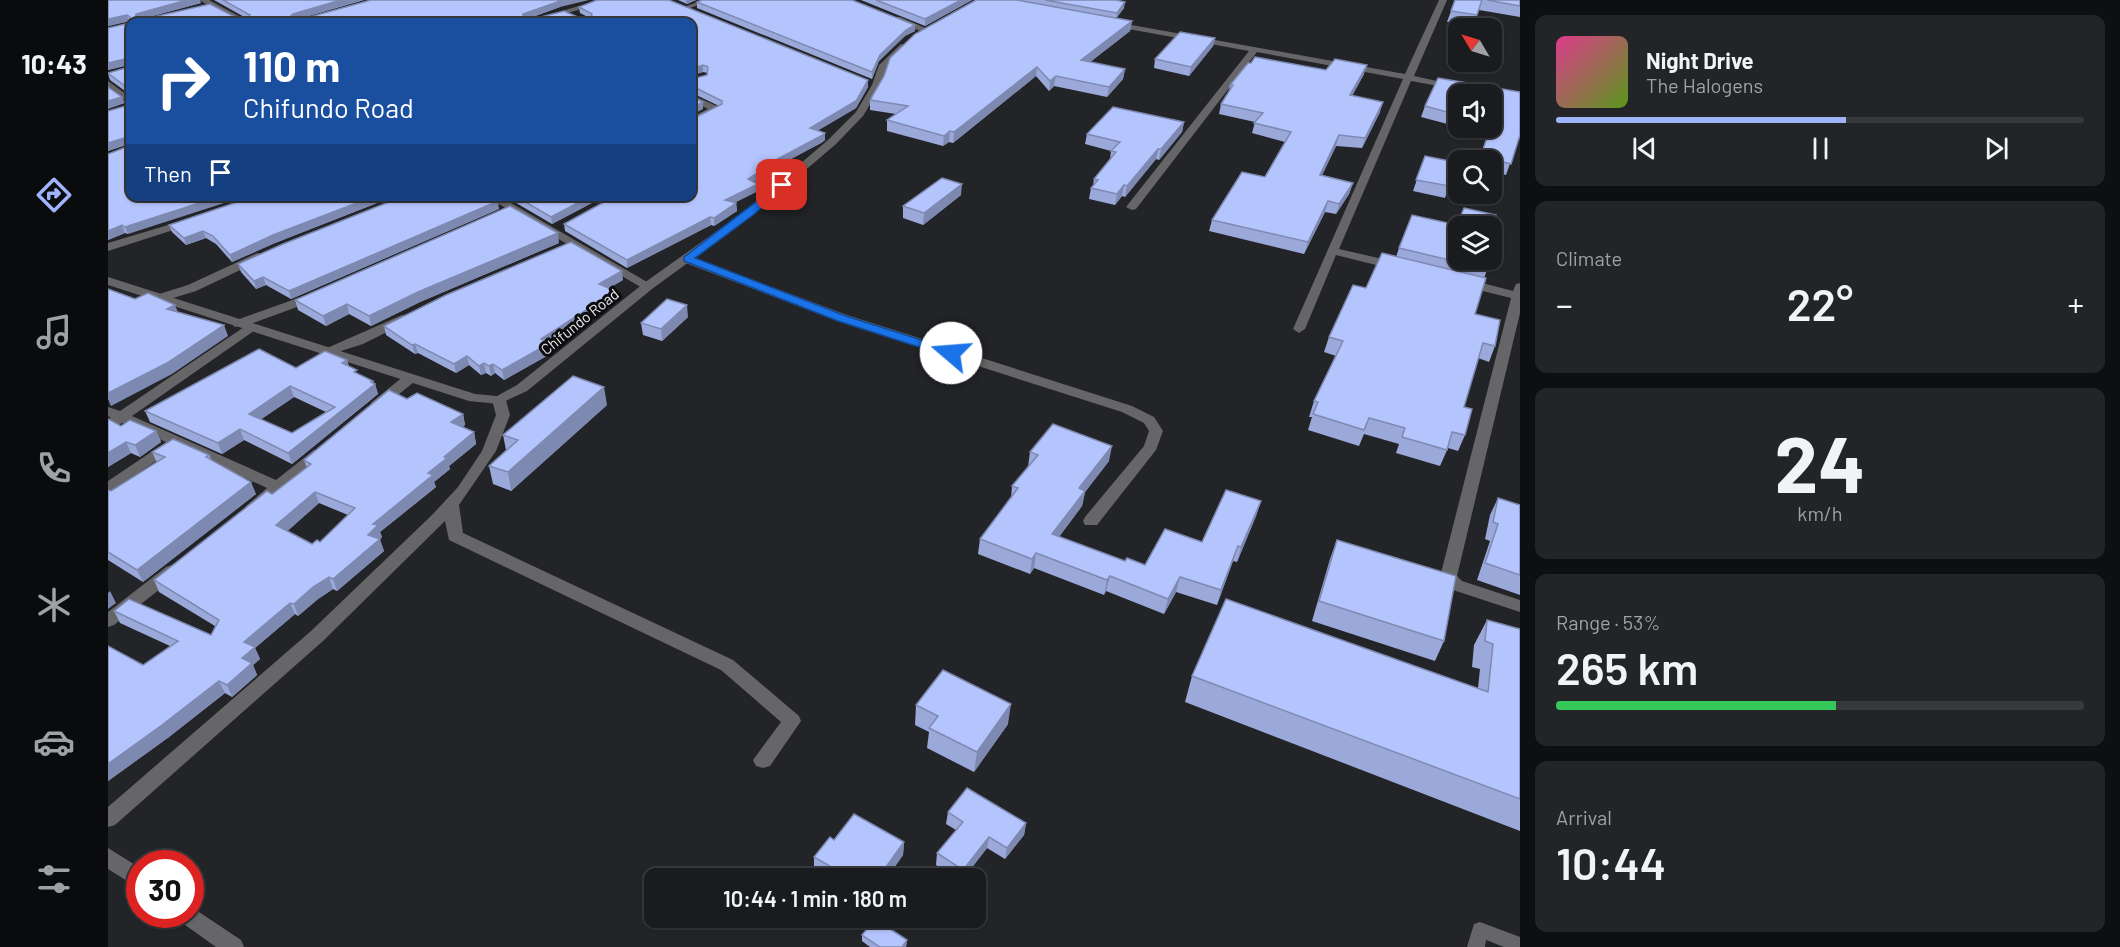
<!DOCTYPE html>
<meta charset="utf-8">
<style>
body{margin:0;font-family:Barlow,sans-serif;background:#232427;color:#f1f3f6;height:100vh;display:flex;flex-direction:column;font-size:22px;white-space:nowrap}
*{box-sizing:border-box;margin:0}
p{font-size:20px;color:#9fa1a4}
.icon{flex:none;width:33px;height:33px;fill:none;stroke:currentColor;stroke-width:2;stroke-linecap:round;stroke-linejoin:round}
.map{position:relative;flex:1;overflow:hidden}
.details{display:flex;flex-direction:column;gap:15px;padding:15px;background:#0e0f10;width:600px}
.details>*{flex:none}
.banner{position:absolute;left:18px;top:18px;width:570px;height:183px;border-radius:12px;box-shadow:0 2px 4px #0004,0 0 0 2px #38393c;background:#1a4fa0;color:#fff;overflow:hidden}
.needle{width:39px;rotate:308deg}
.tools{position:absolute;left:1340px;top:18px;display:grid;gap:12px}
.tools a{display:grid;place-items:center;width:54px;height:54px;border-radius:12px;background:#1a1b1e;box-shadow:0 2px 4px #0004,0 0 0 2px #38393c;font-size:30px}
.speed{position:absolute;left:18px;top:850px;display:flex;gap:12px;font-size:30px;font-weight:700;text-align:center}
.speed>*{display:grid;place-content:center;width:78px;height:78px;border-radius:50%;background:#1a1b1e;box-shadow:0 2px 4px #0004,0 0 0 2px #38393c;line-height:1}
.speed .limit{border:9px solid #d22;background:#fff;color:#111}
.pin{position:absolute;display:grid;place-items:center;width:51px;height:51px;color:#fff;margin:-26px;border-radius:12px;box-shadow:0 3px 9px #0006}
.me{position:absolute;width:66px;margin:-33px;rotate:288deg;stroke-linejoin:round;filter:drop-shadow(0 0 4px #0008)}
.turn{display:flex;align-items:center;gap:21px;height:126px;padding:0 18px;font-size:27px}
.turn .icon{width:78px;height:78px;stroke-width:2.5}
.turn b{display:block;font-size:42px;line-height:51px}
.then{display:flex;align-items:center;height:57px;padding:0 18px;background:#0003;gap:12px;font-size:22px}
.big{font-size:45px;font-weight:600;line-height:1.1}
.details .tile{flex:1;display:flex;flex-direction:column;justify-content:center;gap:9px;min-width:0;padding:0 21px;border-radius:12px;background:#232427}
.details .dial{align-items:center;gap:0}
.dial b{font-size:78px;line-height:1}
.song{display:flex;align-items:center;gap:18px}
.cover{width:72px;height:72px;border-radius:9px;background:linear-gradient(135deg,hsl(330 70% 55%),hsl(90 70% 35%))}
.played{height:6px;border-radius:3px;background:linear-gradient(90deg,#a0b3fd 55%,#38393c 55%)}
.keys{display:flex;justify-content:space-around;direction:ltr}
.heat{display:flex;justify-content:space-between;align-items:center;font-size:33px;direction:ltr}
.charge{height:9px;border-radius:4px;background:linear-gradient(90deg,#34c759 53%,#38393c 0)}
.trip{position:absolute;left:536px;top:868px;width:342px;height:60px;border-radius:12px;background:#1a1b1e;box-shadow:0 2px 4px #0004,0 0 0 2px #38393c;font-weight:600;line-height:60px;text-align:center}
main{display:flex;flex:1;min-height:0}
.dock{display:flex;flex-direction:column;width:108px;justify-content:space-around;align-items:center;background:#0a0b0c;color:#9fa1a4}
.dock .icon{width:42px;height:42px}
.dock .on{color:#a0b3fd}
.dock b{font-size:27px;color:#f1f3f6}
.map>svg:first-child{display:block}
</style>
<main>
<nav class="dock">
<b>10:43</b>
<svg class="icon on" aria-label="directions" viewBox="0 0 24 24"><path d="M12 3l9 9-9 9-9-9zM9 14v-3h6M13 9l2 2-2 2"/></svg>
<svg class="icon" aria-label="music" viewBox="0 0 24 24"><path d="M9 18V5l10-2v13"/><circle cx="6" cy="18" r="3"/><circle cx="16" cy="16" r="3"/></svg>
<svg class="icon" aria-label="phone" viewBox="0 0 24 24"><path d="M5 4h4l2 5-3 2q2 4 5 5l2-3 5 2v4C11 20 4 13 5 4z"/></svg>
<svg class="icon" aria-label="climate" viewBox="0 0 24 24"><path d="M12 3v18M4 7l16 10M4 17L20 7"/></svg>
<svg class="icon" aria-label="car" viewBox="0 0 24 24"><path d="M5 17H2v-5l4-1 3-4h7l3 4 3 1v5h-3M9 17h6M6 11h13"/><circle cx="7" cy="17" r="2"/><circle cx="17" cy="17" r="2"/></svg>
<svg class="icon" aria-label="filters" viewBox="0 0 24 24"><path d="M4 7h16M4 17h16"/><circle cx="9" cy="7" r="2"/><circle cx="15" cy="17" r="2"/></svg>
</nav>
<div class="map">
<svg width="1412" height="947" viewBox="0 0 1412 947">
<rect width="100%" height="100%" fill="#232428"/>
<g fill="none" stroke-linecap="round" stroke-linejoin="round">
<g fill="#666668" fill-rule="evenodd">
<path d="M595,0H605L576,10L573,8Z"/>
<path d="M1372,922L1412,937V947H1396L1378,940L1377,947H1359L1366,924Z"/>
</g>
<g fill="#666668" fill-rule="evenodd">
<path d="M91,0H101L142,22H132Z"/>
<path d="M491,0H504L429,22H417Z"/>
<path d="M1331,0H1339L1306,76L1352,86L1347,89L1303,81L1231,249L1292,263V269L1288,270L1228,255L1197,329L1191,333L1185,329L1295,79L1149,52L1028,209L1024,210L1018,207L1141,51L1004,26L1001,25V21L1297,74Z"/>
<path d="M786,17H792L822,30L815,32L786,21Z"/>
<path d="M0,81L22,97V104L0,89Z"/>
<path d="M584,95L611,107L613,109L584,124V117L600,109L584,101Z"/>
<path d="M377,196H391L546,286L540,290L536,289Z"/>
<path d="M80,219L86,222L84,224L0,251V243Z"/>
<path d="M149,253L153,254V260L88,291L52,302L46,298L48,295L80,285Z"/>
<path d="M579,255L739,315L1024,406L1046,417L1055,431L1048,450L989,525H977L975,521L977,517L1036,446L1041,431L1036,423L1014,412L729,321L575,262V256Z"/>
<path d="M1355,278L1405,291L1408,284L1412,283V313L1349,576L1354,581L1412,600V612L1342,589L1332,577L1403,298L1351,285V279Z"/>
<path d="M204,293L208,294L210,297L208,300L140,325H149L150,328L24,416L168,480L206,450H216L218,453L216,456L151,510L146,511L138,506L159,488L69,447L0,493V481L58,442L14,423L0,430V419L3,418L0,416V407L12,411L139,325L126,327L125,324L126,321Z"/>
<path d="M294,315L299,316L300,319L299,322L255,344L217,356L210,352Z"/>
<path d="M301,375L308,379L306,382L274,408H264L262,405L264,402L296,376Z"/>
<path d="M391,396L398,400L402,415L388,451L351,505L355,533L625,660L691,716L693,721L662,766L655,768L648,766L645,760L673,722L613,670L341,540L337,521L215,641L7,825L0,827V807L203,631L324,515L350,487L374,451L388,415L384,400Z"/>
<path d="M64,565L70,567L72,571L70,575L6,625L0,627V612L58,567Z"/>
<path d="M0,848L32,868V889L0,869Z"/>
<path d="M82,906L133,940L136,947H108L73,922L70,915H82Z"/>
</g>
<path fill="#666668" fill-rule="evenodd" d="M793,44L800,46L780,66L774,85L755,116L728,144L645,215L544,289L419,391L391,404L361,401L0,285V277L367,394L389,396L409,385L536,283L637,211L720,140L748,112L764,85L771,65Z"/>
</g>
<g fill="#9ba9da" fill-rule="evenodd">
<path d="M0,0L93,3L37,18H138L106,0H256L194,18H198L452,7L422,18H482L472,13L471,7L760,80V87L748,108L709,131L717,133V140L713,143L664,169V171L646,182L650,191L626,203H628L629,211L606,226L603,225L519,268L457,231L456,224L584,196L611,106L584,93V79L599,75L600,73L595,72L22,196L20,234L17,233L0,240V154L21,146V144L0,151V111L21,105V94L2,80L0,73L21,67V65L0,70V28L22,23V21L0,26Z"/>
<path d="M570,0H588L579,4Z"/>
<path d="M753,0H864L817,26Z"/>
<path d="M868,0H1008L1016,8L1008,18L1024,21L1022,31L982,62L1017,69L1015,79L999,97L946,86L941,91L928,76L845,143L841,142L835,146L779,131V120L788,114L762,110V100Z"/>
<path d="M1347,0H1412V17L1371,10L1365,26L1339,22Z"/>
<path d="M589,2L807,31L797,36L771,61L764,79L589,8Z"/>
<path d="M1107,38L1105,46L1081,76L1046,68L1047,59Z"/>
<path d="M1218,70L1256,74L1244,96L1272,112L1254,148L1228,146L1214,175L1245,183L1241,194L1228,214L1217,212L1196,254L1101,231L1104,220L1157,177L1177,142L1144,133L1147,122L1111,114L1113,104L1121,91L1122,85Z"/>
<path d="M1330,78L1412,92V135L1398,175L1383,171V160H1371L1381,130L1367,128H1383V94H1350V124H1348L1347,126L1313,117L1317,106Z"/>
<path d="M1076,122L1074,132L1051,160L1048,159L1017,197L1014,196L1007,205L981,199L983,188L985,186L986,179L1002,159L1003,151L977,144L979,134Z"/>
<path d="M1317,156L1341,186L1337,198L1305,191Z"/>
<path d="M853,195L815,225L795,218V206Z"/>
<path d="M147,196H287L167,243L124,262L108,244L98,238L78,245L64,232L61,225Z"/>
<path d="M396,196H497L444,224Z"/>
<path d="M391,209L183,299L158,285L148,289L133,272L130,264Z"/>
<path d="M451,243L312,302L263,326L241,314L218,326L190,310L187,300Z"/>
<path d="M1291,248L1350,260H1383L1376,278L1367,314L1387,346L1381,362L1370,358L1356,407L1357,435L1350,451L1340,448L1332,466L1288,453L1291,444L1256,434L1251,446L1200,430L1204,417H1201L1206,401L1228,356L1216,352L1221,337L1258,288L1288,257Z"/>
<path d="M515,280L501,288L509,300L442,343L444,353L396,380L387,373L383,376L378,373L373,375L361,365L348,373L310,353L307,354L278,335L276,326Z"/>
<path d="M580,317L554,341L535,335L533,323Z"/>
<path d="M239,360L241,366L250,374L267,384L270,394L184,464L136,440L114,454L42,422L37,411L188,368ZM186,397L218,412L184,433L153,419Z"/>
<path d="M299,399L355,414L357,425L355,427L366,432L368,444L341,466L342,469L326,482L328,487L272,532L274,537L271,539L276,551L229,591L225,589L210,599L190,616L187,614L147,648L152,659L145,665L149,675L124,697L117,693L61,737L0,781V647L35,665L62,646L12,623L6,611L103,635L107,626L51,592L46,580L164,494L199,468L196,460ZM211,503L240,515L212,542L204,544L179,531Z"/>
<path d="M499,405L403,491L385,484L381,466L398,450L395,435Z"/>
<path d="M13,426L48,431L53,442L32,457L23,453L0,467Z"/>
<path d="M44,452L101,455L103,459L148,494L35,582L0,560V490L3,491L49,463Z"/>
<path d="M922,452L1001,461L977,492L974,506L951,537L1017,561L1037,565L1094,542L1153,501L1148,516L1129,562L1125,561L1109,605L1068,592L1056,614L998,591L996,595L926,568L922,574L870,554L872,539L903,498L904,486L920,467Z"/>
<path d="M1390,498L1412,505V595L1369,580L1382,541L1377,539L1382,515Z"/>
<path d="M1229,540L1336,641L1327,661L1204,621L1222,559Z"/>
<path d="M1379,620L1412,629V831L1077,702L1084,676L1370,688L1372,669L1364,667L1366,645Z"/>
<path d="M808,705L900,724L866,772L819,748L821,732L807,725Z"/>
<path d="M840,812L918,823L916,835L897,859L879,848L855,879H850L828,865L829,853L848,830L838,824Z"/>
<path d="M726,840L796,842L795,855L781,875L788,879H721L706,870V857Z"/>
<path d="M754,935L799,940L798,947H762L754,941Z"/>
</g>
<g fill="#7e89b1">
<path d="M79,0H92L93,3L30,20L27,18L28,14Z"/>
<path d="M233,0H256L186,20L183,16L185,14Z"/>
<path d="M455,0H481L452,7L416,20L415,18V14Z"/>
<path d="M578,0H588L579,4Z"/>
<path d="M853,0H864L817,26V19Z"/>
<path d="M1017,2L1016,8L1008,19L1009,13Z"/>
<path d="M19,15L21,21L0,26V19Z"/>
<path d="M1024,21L1022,31L972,70L973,60Z"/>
<path d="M807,25V31L797,36L771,61L764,79V72L772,55L798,30Z"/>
<path d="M1107,38L1105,46L1081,76L1083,67Z"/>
<path d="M21,58L22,64L0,70V63Z"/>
<path d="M595,65V72L584,76V69Z"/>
<path d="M1259,65L1256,74L1239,105L1242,95Z"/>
<path d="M929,67L928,76L845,143L846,132Z"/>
<path d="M1017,69L1015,79L999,97L1001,87Z"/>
<path d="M948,76L946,86L941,91L942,81Z"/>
<path d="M760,80V87L748,108L702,135V128Z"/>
<path d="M14,97L17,103L0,109V101Z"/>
<path d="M595,102V109L584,115V108Z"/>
<path d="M1275,102L1272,112L1254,148L1257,138Z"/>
<path d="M1076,122L1074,132L1051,160L1053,149Z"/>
<path d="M842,131L841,142L835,146L836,136Z"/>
<path d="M717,133V140L713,143L664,169V171L640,186V179L662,163Z"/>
<path d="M1231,135L1228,146L1209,186L1212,175Z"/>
<path d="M19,137L21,144L0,151V143Z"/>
<path d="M1050,149L1048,159L1017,197L1019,186Z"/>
<path d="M1245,183L1241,194L1228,214L1231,204Z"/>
<path d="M650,184V191L617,207V200Z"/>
<path d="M854,184L853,195L815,225L816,213Z"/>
<path d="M1016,185L1014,196L1007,205L1009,194Z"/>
<path d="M113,196H138L20,234L17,227Z"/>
<path d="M267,196H287L167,243L124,262L122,255L165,235Z"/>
<path d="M483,196H497L444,224L443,217Z"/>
<path d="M390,201L391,209L183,299L181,291Z"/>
<path d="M1220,201L1217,212L1196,254L1200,242Z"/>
<path d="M628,203L629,211L606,226V218Z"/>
<path d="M602,217L603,225L519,268V260Z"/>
<path d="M14,225L17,233L0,240V231Z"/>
<path d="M95,231L98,238L78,245L76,238Z"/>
<path d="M450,233L451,243L312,302L263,326L261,316L310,292Z"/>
<path d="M514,271L515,280L492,293L491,284Z"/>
<path d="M155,277L158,285L148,289L146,281Z"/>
<path d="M508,291L509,300L436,347L442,343L444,353L396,380L394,370L433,339Z"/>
<path d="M239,304L241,314L218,326L215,316Z"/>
<path d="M67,305L71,315L59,309Z"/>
<path d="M579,305L580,317L554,341L553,329Z"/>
<path d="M116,325L120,336L64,374L3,406L0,399V393Z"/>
<path d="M307,344L310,353L307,354L304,345Z"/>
<path d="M359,356L361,365L348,373L346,364Z"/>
<path d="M239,360L242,371L234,363Z"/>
<path d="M376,363L378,373L373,375L371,366Z"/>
<path d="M385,364L387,373L383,376L381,366Z"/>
<path d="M265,381L266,384H267L270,394L184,464L180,453Z"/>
<path d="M182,386L186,397L145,425L141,414Z"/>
<path d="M496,387L499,405L403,491L400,472Z"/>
<path d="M355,414L357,425L346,433L343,422Z"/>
<path d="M132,429L136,440L114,454L110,443Z"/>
<path d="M48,431L53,442L32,457L27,445Z"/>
<path d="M366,432L368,444L341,466L342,469L326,482L328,487L272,532L274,537L267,544L272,539L276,551L229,591L225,579L260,535L265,524L336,457Z"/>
<path d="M18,442L23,453L0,467V453Z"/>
<path d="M1004,446L1001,461L977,492L974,506L941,550L944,534L971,488Z"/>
<path d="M143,482L148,494L35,582L29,570Z"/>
<path d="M207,492L211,503L173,537L168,525Z"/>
<path d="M1153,501L1148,516L1129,562L1133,547Z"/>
<path d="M1130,546L1125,561L1109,605L1113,590Z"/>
<path d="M928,553L926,568L922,574L924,559Z"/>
<path d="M1002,576L998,591L996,595L999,580Z"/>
<path d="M221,577L225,589L210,599L190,616L186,604L205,587Z"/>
<path d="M1072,577L1068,592L1056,614L1060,599Z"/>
<path d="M2,591L8,603L0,609V593Z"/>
<path d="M182,603L187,614L147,648L152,659L145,665L149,675L124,697L119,685L134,658L136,642Z"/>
<path d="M111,681L117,693L61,737L0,781V764Z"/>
<path d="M903,704L900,724L866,772L869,752Z"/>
<path d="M918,823L916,835L897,859L899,848Z"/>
<path d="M881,837L879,848L855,879H854L855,870Z"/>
<path d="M796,842L795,855L778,879L775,871Z"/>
<path d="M799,940L798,947H794Z"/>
</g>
<g fill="#b4c4fd" stroke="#7e89b1" stroke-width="1.5" fill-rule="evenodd">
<path d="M0,0H79L28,14L27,18H41L102,4L129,18H140L142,15L115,0H233L185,14L183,16L198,18L263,0H455L415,14V18H429L456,11L472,18H483L484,14L471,7L489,0H561L760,80L748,101L702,128L717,133L713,136L662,163L664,164L640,179L650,184L617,200L628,203L606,218L602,217L519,260L456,224L507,196H584V119L614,104V101L584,86V79L599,75L600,67L595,65L584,69V22H22V196H113L17,227L14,225L0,231V154L21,146L22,139L19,137L0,143V111L21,105V89L0,73L21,67V58L0,63V28L22,23V17L19,15L0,19Z"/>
<path d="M594,0H744L807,25L798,30L772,55L764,72L589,2Z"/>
<path d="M768,0H853L817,19Z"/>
<path d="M868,0H909L1024,21L973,60L1017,69L1001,87L948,76L942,81L929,67L846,132L842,131L836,136L779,120L800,106L762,100L776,76L782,58L807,34Z"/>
<path d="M937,0H1008L1017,2L1009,13Z"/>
<path d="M1347,0H1374L1369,15L1343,11Z"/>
<path d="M1379,0H1412V6Z"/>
<path d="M1072,32L1107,38L1083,67L1047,59Z"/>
<path d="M1147,57L1218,70L1227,59L1259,65L1242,95L1275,102L1257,138L1231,135L1212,175L1245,183L1231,204L1220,201L1200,242L1104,220L1134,172L1157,177L1183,132L1146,123L1155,113L1113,104L1125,85H1122L1140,63H1143Z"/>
<path d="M1330,78L1412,92V135L1403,164L1373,156L1385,119H1383V94H1350V115L1317,106Z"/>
<path d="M0,87L14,97L0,101Z"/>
<path d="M584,97L595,102L584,108Z"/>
<path d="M1005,107L1076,122L1053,149H1050L1019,186L1016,185L1009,194L983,188L990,180L986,179L1008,152L1003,151L1012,142L979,134Z"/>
<path d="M1317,156L1347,162L1341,186L1308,180Z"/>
<path d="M834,178L854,184L816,213L795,206Z"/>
<path d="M147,196H267L165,235L122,255L105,236L95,231L76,238L61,225Z"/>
<path d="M296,196H383L390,201L181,291L155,277L146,281L130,264L175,244Z"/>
<path d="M407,196H483L443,217Z"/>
<path d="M402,206L450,233L310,292L261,316L239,304L215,316L187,300Z"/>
<path d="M1356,208L1388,215L1385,223L1388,224L1383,238V226H1350V260H1383L1379,269L1291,248L1304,215L1349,225Z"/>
<path d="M463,242L514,271L491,284L508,291L433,339L442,343L394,370L385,364L381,366L376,363L371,366L359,356L346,364L307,344L304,345L276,326L338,295Z"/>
<path d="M1274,253L1378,278L1367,314L1392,320L1387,346L1375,343L1356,407L1364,409L1357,435L1344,432L1339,450L1294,437L1297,428L1261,418L1256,430L1205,414L1210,402L1206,401L1235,341L1221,337L1245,285L1258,288Z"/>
<path d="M0,289L27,299L40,293L67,305L59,309L116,325L59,363L0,393Z"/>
<path d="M559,299L579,305L553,329L533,323Z"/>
<path d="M151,349L188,368L217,351L239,360L234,363L249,370L246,372L265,381L263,382L267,384L180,453L132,429L110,443L37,411ZM182,386L227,407L184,433L141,414Z"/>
<path d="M465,376L496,387L400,472L381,466L410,440L395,435Z"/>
<path d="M281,390L299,399L309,393L355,414L343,422L366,432L336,457L339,458L320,473L325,475L265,524L270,525L260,535L272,539L225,579L221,577L205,587L186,604L182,603L136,642L147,647L134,658L144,663L119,685L111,681L54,725L0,764V646L35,665L70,641L6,611L21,599L103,635L111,620L46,580L159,491L164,494L203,464L196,460ZM207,492L247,508L212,542L209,540L204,544L168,525Z"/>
<path d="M0,419L13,426L22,420L48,431L27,445L18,442L0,453Z"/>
<path d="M945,424L1004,446L971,488L977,491L944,534L1017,561L1019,558L1037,565L1057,529L1094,542L1118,490L1153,501L1133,547L1130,546L1113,590L1072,577L1060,599L1002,576L999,580L928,553L924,559L872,539L910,488L904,486L930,455L922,452Z"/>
<path d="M65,439L101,455L98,457L143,482L29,570L0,552V490L3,491L57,457L44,452Z"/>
<path d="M1390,498L1412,505V575L1377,563L1390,524L1385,522Z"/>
<path d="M1229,540L1348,576L1336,641L1211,601Z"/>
<path d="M1118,599L1380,692L1385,644L1377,641L1379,620L1412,629V799L1084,676Z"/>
<path d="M835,670L903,704L869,752L821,728L830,716L808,705Z"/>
<path d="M859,788L918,823L899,848L881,837L855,870L829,853L855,822L840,812Z"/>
<path d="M746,814L796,842L775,871L788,879H744L706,857L722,837L726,840Z"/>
<path d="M767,919L799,940L794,947H772L754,935Z"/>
</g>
<path fill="#1a73e8" stroke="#114b97" stroke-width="1.5" d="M674,182L678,183V187L645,215L587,258L738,316L848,351V356H839L730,321L576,261V257Z"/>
<g text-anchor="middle" stroke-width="6" stroke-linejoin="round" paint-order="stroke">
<g font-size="15" fill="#ececef" stroke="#0d0d0f">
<text transform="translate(472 322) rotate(-39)" y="5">Chifundo Road</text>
</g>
</g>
</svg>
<div class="tools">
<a><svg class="needle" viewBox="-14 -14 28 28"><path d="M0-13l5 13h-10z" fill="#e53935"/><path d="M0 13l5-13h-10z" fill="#9fa1a4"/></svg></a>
<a><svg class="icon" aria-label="sound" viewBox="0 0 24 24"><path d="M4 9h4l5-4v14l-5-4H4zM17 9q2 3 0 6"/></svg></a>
<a><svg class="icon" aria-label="search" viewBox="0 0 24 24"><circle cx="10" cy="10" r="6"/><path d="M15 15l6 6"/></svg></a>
<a><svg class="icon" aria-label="layers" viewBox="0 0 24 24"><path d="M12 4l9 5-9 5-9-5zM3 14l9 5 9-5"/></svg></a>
</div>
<div class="speed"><div class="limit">30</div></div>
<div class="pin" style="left:674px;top:185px;background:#d93025"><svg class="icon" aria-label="arrive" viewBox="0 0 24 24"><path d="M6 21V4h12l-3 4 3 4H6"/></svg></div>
<svg class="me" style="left:843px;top:353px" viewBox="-20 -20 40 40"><circle r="19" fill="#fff"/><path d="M0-13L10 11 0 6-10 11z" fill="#1a73e8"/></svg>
<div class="trip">10:44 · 1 min · 180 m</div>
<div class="banner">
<div class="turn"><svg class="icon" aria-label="right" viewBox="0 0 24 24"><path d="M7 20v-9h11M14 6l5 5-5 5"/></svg><div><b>110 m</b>Chifundo Road</div></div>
<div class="then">Then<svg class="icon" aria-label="arrive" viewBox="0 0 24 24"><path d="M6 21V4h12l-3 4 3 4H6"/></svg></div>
</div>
</div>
<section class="details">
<div class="tile">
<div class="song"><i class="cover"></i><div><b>Night Drive</b><p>The Halogens</p></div></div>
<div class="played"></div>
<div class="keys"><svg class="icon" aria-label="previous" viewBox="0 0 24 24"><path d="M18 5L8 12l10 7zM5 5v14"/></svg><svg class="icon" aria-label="pause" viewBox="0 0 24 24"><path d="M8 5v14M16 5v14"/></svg><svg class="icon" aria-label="next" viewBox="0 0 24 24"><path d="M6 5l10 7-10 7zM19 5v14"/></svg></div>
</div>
<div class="tile"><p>Climate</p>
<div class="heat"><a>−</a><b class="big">22°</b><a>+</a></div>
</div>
<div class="tile dial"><b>24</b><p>km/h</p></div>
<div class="tile"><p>Range · 53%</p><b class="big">265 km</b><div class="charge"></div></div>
<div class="tile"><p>Arrival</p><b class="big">10:44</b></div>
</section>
</main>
